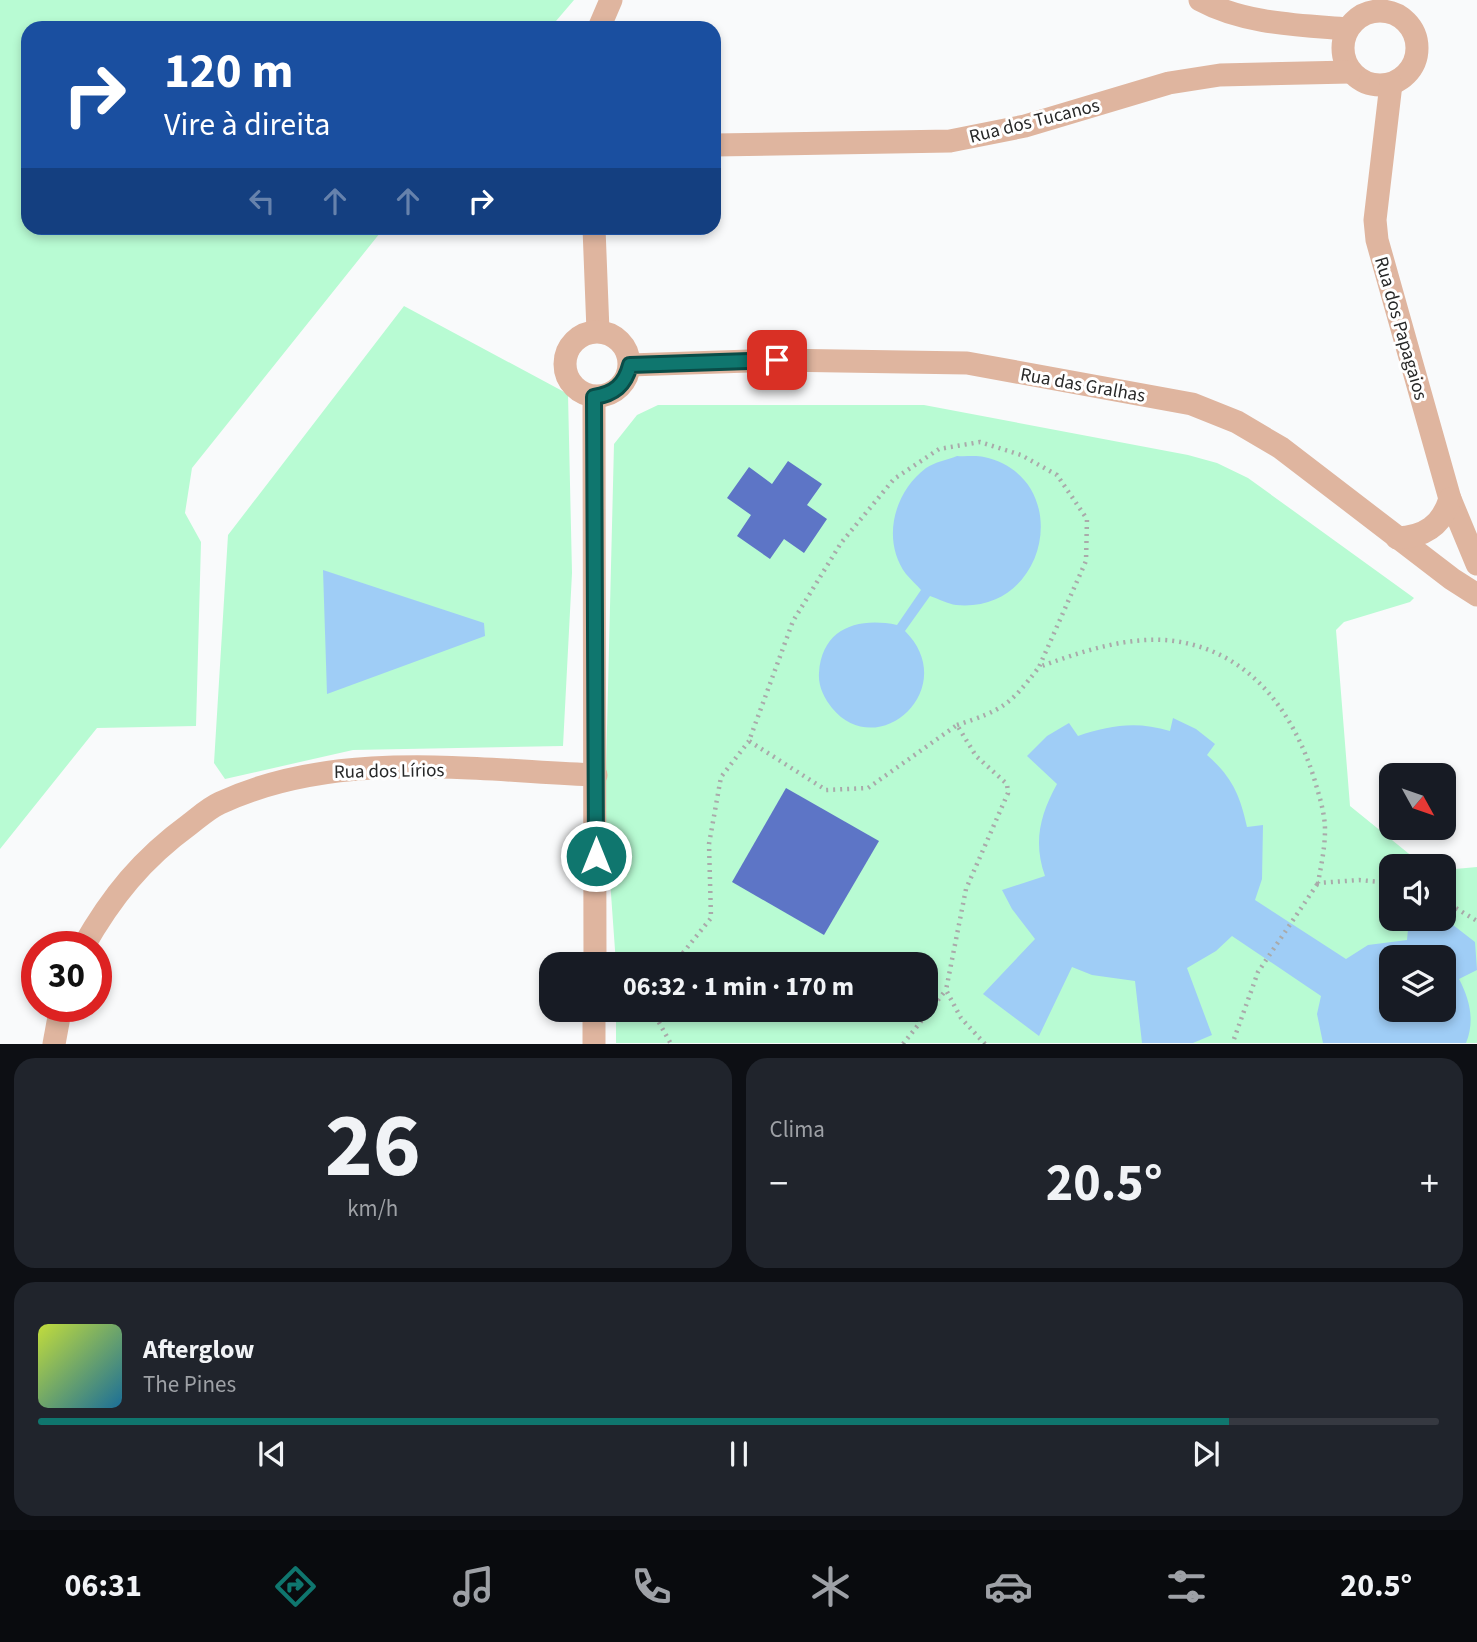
<!DOCTYPE html>
<html lang="pt">
<meta charset="utf-8">
<style>
body{margin:0;font-family:"Source Sans 3",sans-serif;background:#20242c;color:#f1f3f6;height:100vh;display:flex;flex-direction:column;font-size:26px;white-space:nowrap}
*{box-sizing:border-box;margin:0}
p{font-size:23px;color:#9ea1a6}
.icon{flex:none;width:38px;height:38px;fill:none;stroke:currentColor;stroke-width:2;stroke-linecap:round;stroke-linejoin:round}
.map{position:relative;height:1044px;overflow:hidden}
.details{display:flex;flex-direction:column;gap:14px;padding:14px;background:#0d0f14;flex:1}
.details>*{flex:none}
.guide{position:absolute;left:21px;top:21px;width:700px;height:214px;border-radius:21px;box-shadow:0 4px 10px #0003;background:#1a4fa0;color:#fff;overflow:hidden}
.needle{width:46px;rotate:130deg}
.controls{position:absolute;left:1379px;top:763px;display:grid;gap:14px}
.controls a{display:grid;place-items:center;width:77px;height:77px;border-radius:14px;background:#171b24;box-shadow:0 4px 10px #0003;font-size:35px}
.speed{position:absolute;left:21px;top:931px;display:flex;gap:14px;font-size:35px;font-weight:700;text-align:center}
.speed>*{display:grid;place-content:center;width:91px;height:91px;border-radius:50%;background:#171b24;box-shadow:0 4px 10px #0003;line-height:1}
.speed .limit{border:10px solid #d22;background:#fff;color:#111}
.pin{position:absolute;display:grid;place-items:center;width:60px;height:60px;color:#fff;margin:-30px;border-radius:14px;box-shadow:0 4px 10px #0006}
.me{position:absolute;width:77px;margin:-38px;rotate:0deg;stroke-linejoin:round;filter:drop-shadow(0 0 5px #0008)}
.turn{display:flex;align-items:center;gap:24px;height:147px;padding:0 28px;font-size:32px}
.turn .icon{width:91px;height:91px;stroke-width:2.5}
.turn b{display:block;font-size:49px;line-height:60px}
.lanes{display:flex;align-items:center;height:66px;padding:0 28px;background:#0003;justify-content:center;gap:35px;direction:ltr}
.lanes .off{opacity:.35}
.big{font-size:52px;font-weight:700;line-height:1.1}
.details .tile{flex:1;display:flex;flex-direction:column;justify-content:center;gap:10px;min-width:0;padding:0 24px;border-radius:21px;background:#20242c}
.details .dial{align-items:center;gap:0}
.dial b{font-size:91px;line-height:1}
.song{display:flex;align-items:center;gap:21px}
.cover{width:84px;height:84px;border-radius:10px;background:linear-gradient(135deg,hsl(70 70% 55%),hsl(200 70% 35%))}
.played{height:7px;border-radius:4px;background:linear-gradient(90deg,#0f766e 85%,#363941 85%)}
.keys{display:flex;justify-content:space-around;direction:ltr}
.heat{display:flex;justify-content:space-between;align-items:center;font-size:38px;direction:ltr}
.details .tiles{flex:1;display:grid;gap:14px;grid-template-columns:1fr 1fr}
.tile:last-child{grid-column:span 2}
.trip{position:absolute;left:539px;top:952px;width:399px;height:70px;border-radius:21px;background:#171b24;box-shadow:0 4px 10px #0003;font-weight:700;line-height:70px;text-align:center}
.tabs{display:flex;height:112px;justify-content:space-around;align-items:center;background:#090b0e;color:#9ea1a6}
.tabs .icon{width:49px;height:49px}
.tabs .active{color:#0f766e}
.tabs b{font-size:32px;color:#f1f3f6}
.map>svg:first-child{display:block}
</style>
<div class="map">
<svg width="1477" height="1044" viewBox="0 0 1477 1044">
<rect width="100%" height="100%" fill="#f9fafb"/>
<g fill="#b8fbd3" fill-rule="evenodd">
<path d="M0,0H574L550,28H28V228H384L192,468L185,513L201,542L196,726L97,728L0,849Z"/>
<path d="M404,306L568,394L572,573L563,746L353,750L225,779L214,763L228,535Z"/>
<path d="M658,405H924L1188,455L1217,463L1248,478L1414,598L1410,602L1344,622L1336,630L1350,806L1424,866H1391V919H1444V870L1477,867V1043H616V1010H926V964H616L605,810L614,444L637,415ZM1391,957H1444V1010H1391Z"/>
</g>
<g fill="#9fcdf6" fill-rule="evenodd">
<path d="M957,456C965,457 975,455 984,457C1075,477 1050,614 956,605C948,604 939,599 930,596L905,631C962,688 878,764 832,708C824,698 818,686 819,673C822,628 858,617 897,625L921,590C917,585 911,580 906,574C881,540 894,492 926,468C935,462 947,460 957,456Z"/>
<path d="M323,570L484,623L485,636L327,694Z"/>
<path d="M1173,718L1196,729L1215,744L1207,755C1232,777 1240,795 1247,827L1263,825L1262,879L1255,900L1346,959L1368,945L1407,940L1409,919L1444,918L1475,942L1477,970L1459,979C1470,1000 1475,1021 1466,1043H1323L1317,1014L1321,996L1232,936L1216,951L1187,968L1212,1035L1193,1043H1142L1135,981L1092,975L1072,967L1039,1036L983,994L1035,939L1012,909L1002,890L1045,876C1033,842 1040,815 1057,784L1027,756L1047,736L1069,723L1078,736C1110,725 1137,721 1170,731ZM1391,957H1444V1010H1391Z"/>
</g>
<g fill="#5d75c6">
<path d="M788,461L822,484L807,505L827,519L804,553L784,539L770,559L737,536L751,515L727,498L749,467L772,484Z"/>
<path d="M786,788L879,841L824,935L732,882Z"/>
</g>
<g fill="none" stroke-linecap="round" stroke-linejoin="round">
<g stroke="#a9aaaa" stroke-width="4.5" stroke-dasharray="2 5" stroke-linecap="butt">
<path d="M957,725C1003,710 1010,705 1039,667"/>
<path d="M1444,901L1477,921"/>
<path d="M674,964L711,918L709,844L721,777L749,741"/>
<path d="M652,1010L671,1044"/>
<path d="M1234,1039L1258,972L1318,883"/>
<path d="M903,1044L946,990"/>
<path d="M985,1044L961,1018L946,990L966,889L1008,793L1007,784L976,756L957,725L868,788L826,790L749,741L793,621L841,543L894,479L939,449L980,442L1021,455L1057,475L1087,519L1086,561L1039,667C1080,652 1129,635 1174,641C1249,651 1293,711 1314,778C1319,795 1325,813 1325,830C1325,848 1321,866 1318,883L1359,880L1391,883"/>
</g>
<g stroke="#dfb59f" stroke-width="23">
<path d="M1200,0C1244,24 1299,25 1347,29"/>
<circle cx="1380" cy="48" r="37"/>
<path d="M599,28L611,0"/>
<path d="M1391,84L1375,220L1377,240L1450,499L1477,564"/>
<path d="M714,145L950,141L1025,126L1169,83L1220,75L1350,72"/>
<path d="M594,228L598,331"/>
<circle cx="597" cy="364" r="32"/>
<path d="M630,365L777,360L967,363L1192,404L1237,422L1281,448L1452,579L1477,595"/>
<path d="M594,397L595,964"/>
<path d="M1397,538C1425,537 1442,525 1450,499"/>
<path d="M83,947C112,896 142,859 190,824C199,817 209,808 220,803C336,749 472,770 596,775"/>
<path d="M54,1044L61,1006"/>
<path d="M594,1044V1010"/>
</g>
</g>
<g fill="none" stroke-linecap="round" stroke-linejoin="round">
<g stroke="#0a4d48" stroke-width="18">
<path id="route" d="M596,856L594,397C614,394 625,385 630,365L777,360"/>
</g>
<use href="#route" stroke="#0f766e" stroke-width="12"/>
</g>
<g text-anchor="middle" stroke-width="6" stroke-linejoin="round" paint-order="stroke">
<g font-size="19" fill="#272828" stroke="#fff">
<text transform="translate(1034 120) rotate(-14)" y="7">Rua dos Tucanos</text>
<text transform="translate(1402 328) rotate(74)" y="7">Rua dos Papagaios</text>
<text transform="translate(1083 384) rotate(10)" y="7">Rua das Gralhas</text>
<text transform="translate(389 770) rotate(-1)" y="7">Rua dos Lírios</text>
</g>
</g>
</svg>
<div class="controls">
<a><svg class="needle" viewBox="-14 -14 28 28"><path d="M0-13l5 13h-10z" fill="#e53935"/><path d="M0 13l5-13h-10z" fill="#9ea1a6"/></svg></a>
<a><svg class="icon" aria-label="sound" viewBox="0 0 24 24"><path d="M4 9h4l5-4v14l-5-4H4zM17 9q2 3 0 6"/></svg></a>
<a><svg class="icon" aria-label="layers" viewBox="0 0 24 24"><path d="M12 4l9 5-9 5-9-5zM3 14l9 5 9-5"/></svg></a>
</div>
<div class="speed"><div class="limit">30</div></div>
<div class="pin" style="left:777px;top:360px;background:#d93025"><svg class="icon" aria-label="arrive" viewBox="0 0 24 24"><path d="M6 21V4h12l-3 4 3 4H6"/></svg></div>
<svg class="me" style="left:596px;top:856px" viewBox="-20 -20 40 40"><circle r="17" fill="#0f766e" stroke="#fff" stroke-width="3"/><path d="M0-11L8 9 0 5-8 9z" fill="#fff"/></svg>
<div class="trip">06:32 · 1 min · 170 m</div>
<div class="guide">
<div class="turn"><svg class="icon" aria-label="right" viewBox="0 0 24 24"><path d="M7 20v-9h11M14 6l5 5-5 5"/></svg><div><b>120 m</b>Vire à direita</div></div>
<div class="lanes"><svg class="icon off" aria-label="left" viewBox="0 0 24 24"><path d="M17 20v-9H6M10 6l-5 5 5 5"/></svg><svg class="icon off" aria-label="ahead" viewBox="0 0 24 24"><path d="M12 20V5M6 11l6-6 6 6"/></svg><svg class="icon off" aria-label="ahead" viewBox="0 0 24 24"><path d="M12 20V5M6 11l6-6 6 6"/></svg><svg class="icon" aria-label="right" viewBox="0 0 24 24"><path d="M7 20v-9h11M14 6l5 5-5 5"/></svg></div>
</div>
</div>
<section class="details">
<div class="tiles">
<div class="tile dial"><b>26</b><p>km/h</p></div>
<div class="tile"><p>Clima</p>
<div class="heat"><a>−</a><b class="big">20.5°</b><a>+</a></div>
</div>
<div class="tile">
<div class="song"><i class="cover"></i><div><b>Afterglow</b><p>The Pines</p></div></div>
<div class="played"></div>
<div class="keys"><svg class="icon" aria-label="previous" viewBox="0 0 24 24"><path d="M18 5L8 12l10 7zM5 5v14"/></svg><svg class="icon" aria-label="pause" viewBox="0 0 24 24"><path d="M8 5v14M16 5v14"/></svg><svg class="icon" aria-label="next" viewBox="0 0 24 24"><path d="M6 5l10 7-10 7zM19 5v14"/></svg></div>
</div>
</div>
</section>
<nav class="tabs">
<b>06:31</b>
<svg class="icon active" aria-label="directions" viewBox="0 0 24 24"><path d="M12 3l9 9-9 9-9-9zM9 14v-3h6M13 9l2 2-2 2"/></svg>
<svg class="icon" aria-label="music" viewBox="0 0 24 24"><path d="M9 18V5l10-2v13"/><circle cx="6" cy="18" r="3"/><circle cx="16" cy="16" r="3"/></svg>
<svg class="icon" aria-label="phone" viewBox="0 0 24 24"><path d="M5 4h4l2 5-3 2q2 4 5 5l2-3 5 2v4C11 20 4 13 5 4z"/></svg>
<svg class="icon" aria-label="climate" viewBox="0 0 24 24"><path d="M12 3v18M4 7l16 10M4 17L20 7"/></svg>
<svg class="icon" aria-label="car" viewBox="0 0 24 24"><path d="M5 17H2v-5l4-1 3-4h7l3 4 3 1v5h-3M9 17h6M6 11h13"/><circle cx="7" cy="17" r="2"/><circle cx="17" cy="17" r="2"/></svg>
<svg class="icon" aria-label="filters" viewBox="0 0 24 24"><path d="M4 7h16M4 17h16"/><circle cx="9" cy="7" r="2"/><circle cx="15" cy="17" r="2"/></svg>
<b>20.5°</b>
</nav>
